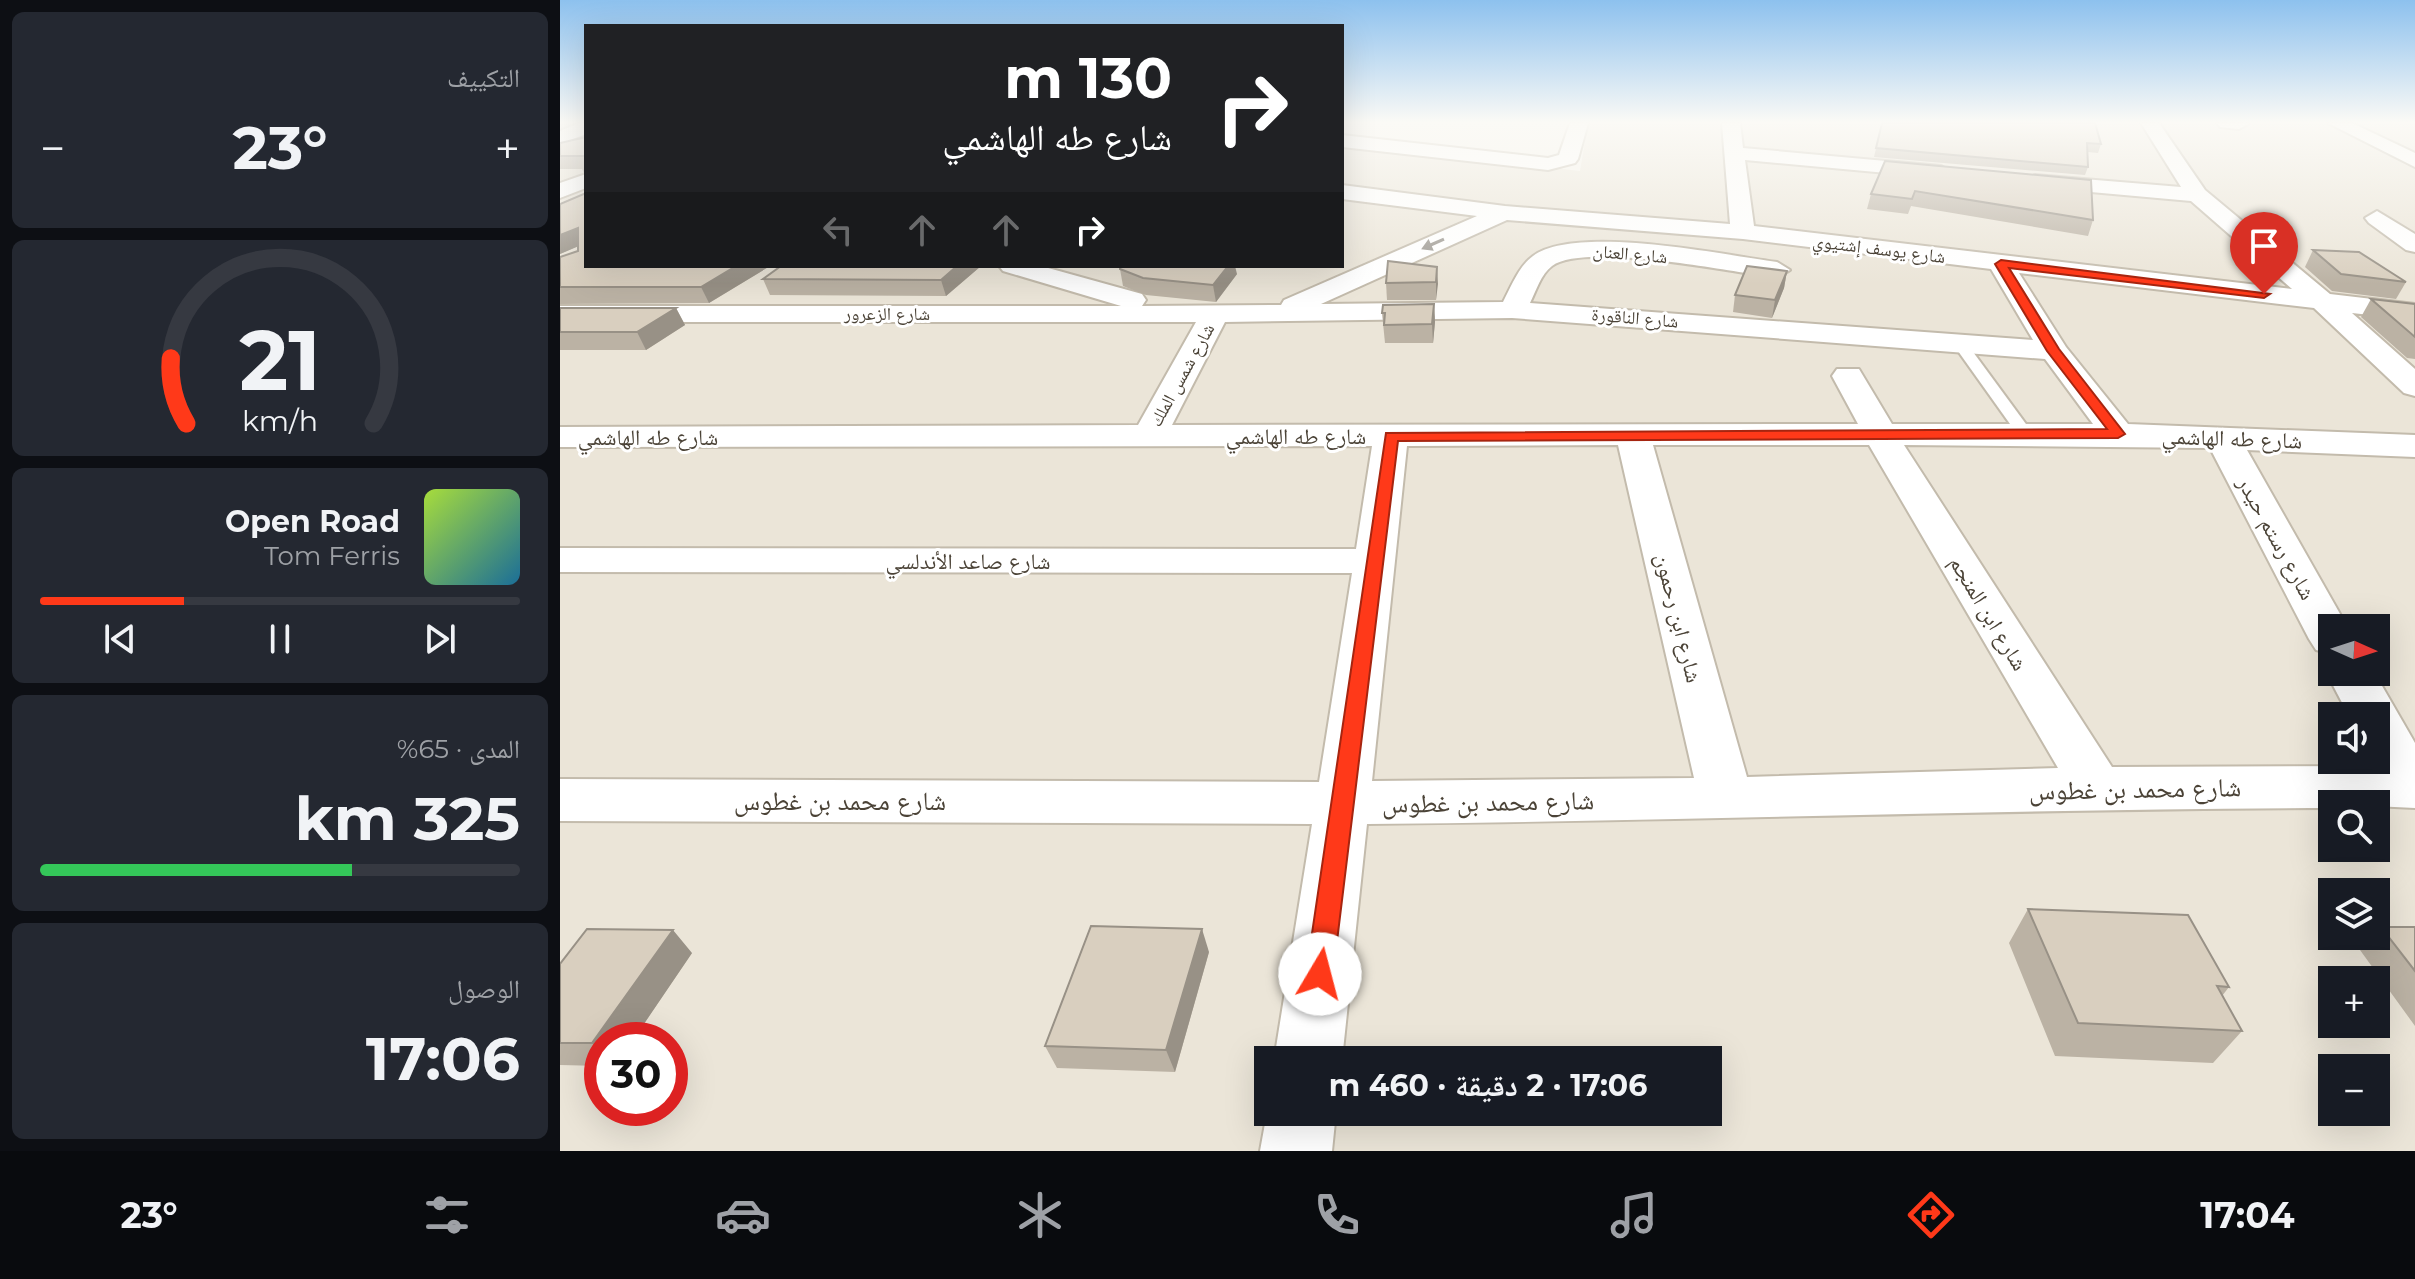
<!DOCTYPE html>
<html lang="ar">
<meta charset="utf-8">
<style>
body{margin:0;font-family:Montserrat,"Noto Naskh Arabic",sans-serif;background:#242831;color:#f1f3f6;direction:rtl;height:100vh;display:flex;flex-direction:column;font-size:30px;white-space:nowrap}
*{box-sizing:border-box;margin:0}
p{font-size:26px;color:#9ea1a6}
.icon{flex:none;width:44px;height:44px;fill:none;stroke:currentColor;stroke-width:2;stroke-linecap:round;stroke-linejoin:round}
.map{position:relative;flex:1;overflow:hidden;direction:ltr}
.side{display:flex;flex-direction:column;gap:12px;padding:12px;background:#0d0f14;width:560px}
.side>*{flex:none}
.hud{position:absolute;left:24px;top:24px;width:760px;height:244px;border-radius:0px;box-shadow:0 8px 32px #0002;direction:rtl;background:#202124;color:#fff;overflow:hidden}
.needle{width:52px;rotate:93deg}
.tools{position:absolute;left:1758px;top:614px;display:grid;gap:16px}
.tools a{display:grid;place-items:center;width:72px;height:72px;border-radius:0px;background:#171b24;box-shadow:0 8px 32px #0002;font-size:40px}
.speed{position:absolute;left:24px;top:1022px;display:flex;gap:16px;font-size:40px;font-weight:700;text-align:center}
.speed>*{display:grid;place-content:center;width:104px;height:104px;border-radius:50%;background:#171b24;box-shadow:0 8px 32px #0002;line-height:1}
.speed .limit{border:12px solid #d22;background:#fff;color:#111}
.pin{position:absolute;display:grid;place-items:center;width:68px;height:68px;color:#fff;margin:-82px -34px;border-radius:50% 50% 50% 0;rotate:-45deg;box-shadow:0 0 8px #0007}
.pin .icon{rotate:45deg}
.me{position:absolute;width:88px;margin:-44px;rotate:8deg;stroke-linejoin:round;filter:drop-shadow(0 0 6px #0008)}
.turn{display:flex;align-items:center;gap:28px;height:168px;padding:0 40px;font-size:36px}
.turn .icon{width:104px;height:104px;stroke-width:2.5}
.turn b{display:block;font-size:56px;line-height:68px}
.lanes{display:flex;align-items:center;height:76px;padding:0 40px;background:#0003;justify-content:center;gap:40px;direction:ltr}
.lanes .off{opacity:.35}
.big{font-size:60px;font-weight:700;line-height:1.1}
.side .widget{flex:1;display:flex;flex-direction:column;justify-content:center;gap:12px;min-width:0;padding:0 28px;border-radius:12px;background:#242831}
.side .dial{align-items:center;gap:0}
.dial svg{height:208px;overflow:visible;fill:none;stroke:#363941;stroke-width:7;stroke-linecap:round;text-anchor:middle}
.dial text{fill:#f1f3f6;stroke:none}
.song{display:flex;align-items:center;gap:24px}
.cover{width:96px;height:96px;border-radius:12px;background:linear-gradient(135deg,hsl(80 70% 55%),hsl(200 70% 35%))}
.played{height:8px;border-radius:4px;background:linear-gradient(90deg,#ff3919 30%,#363941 30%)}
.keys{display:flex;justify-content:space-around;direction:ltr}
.heat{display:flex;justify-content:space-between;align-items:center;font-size:44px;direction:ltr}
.charge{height:12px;border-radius:6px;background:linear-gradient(90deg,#34c759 65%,#363941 0)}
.trip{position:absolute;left:694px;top:1046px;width:468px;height:80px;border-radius:0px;background:#171b24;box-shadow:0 8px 32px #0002;font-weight:700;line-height:80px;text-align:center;direction:rtl}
.tabs{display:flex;height:128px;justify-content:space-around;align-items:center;background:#090b0e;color:#9ea1a6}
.tabs .icon{width:56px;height:56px}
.tabs .on{color:#ff3919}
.tabs b{font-size:36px;color:#f1f3f6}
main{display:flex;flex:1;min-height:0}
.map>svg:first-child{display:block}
</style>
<main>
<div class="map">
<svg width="1855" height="1151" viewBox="0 0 1855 1151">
<rect width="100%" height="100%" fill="#f6f3eb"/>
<path fill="#ebe5d8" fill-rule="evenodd" d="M0,123H26V266H782V143L1020,171L1028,123H1855V1151H0ZM1772,628H1816V672H1772ZM1772,716H1816V760H1772ZM1772,804H1816V848H1772ZM1772,892H1816V936H1772ZM1772,980H1816V1024H1772ZM42,1040H110V1108H42ZM708,1060H1148V1112H708ZM1772,1068H1816V1112H1772Z"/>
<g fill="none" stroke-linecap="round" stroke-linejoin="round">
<g stroke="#c3bbac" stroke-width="4">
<path id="service" d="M1395,341H1405L1474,435L1472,438H1460L1393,344Z"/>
</g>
<g stroke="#c3bbac" stroke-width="4">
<g id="minor">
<path d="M19,123H26V134L0,144V131Z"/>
<path d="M1010,123H1028L1018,159L1015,163L988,170L782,147V135L988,158L999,155Z"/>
<path d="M1162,123H1180L1183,148L1381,166L1391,172L1381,178L1185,160L1194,226L1732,289L1631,201L1475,187L1464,181L1475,175L1621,187L1581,123H1599L1645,190L1770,294L1855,304V320L1792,313L1855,369V396L1844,393L1754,308L1459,273L1506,347L1568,424L1855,435V457L1687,450L1788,628H1772V654L1756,650L1749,639L1650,448L1344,445L1552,767L1816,766L1812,760H1816V716H1789L1766,672L1772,663V672H1814L1855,743V808L1772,804V808C1450,809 1129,821 807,824L782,1060H714L752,824L0,821V779L759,782L792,573L0,572V548L796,549L812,446L0,447V427L578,425L636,322H0V306H561L443,271L439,266H481L582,294L586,300L582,306L721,305L724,300L917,216L782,199V185L945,206L1170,224ZM947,220L1183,239L1431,269L1473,340L970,303C976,291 981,274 992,266C1024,242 1173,272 1217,278L1230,270L1217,262C1164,255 1016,224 973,256C959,266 951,287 943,302L761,304ZM952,318L1485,359L1533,424H1332L1299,369H1277L1272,376L1298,424L612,425L665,322ZM1058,445L1134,778L812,781L847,446ZM1093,445H1309L1498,768L1187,777Z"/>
<path d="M1657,123H1687L1688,124L1679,129L1660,127Z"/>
<path d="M26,174V188L0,198V183Z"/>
<path d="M1817,211L1855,234V252L1846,250L1809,223L1805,218Z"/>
<path d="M708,1107V1112H776L772,1151H700Z"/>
</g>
</g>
<g stroke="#c3bbac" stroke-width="4">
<path id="tertiary" d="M1768,123H1792L1855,153V167Z"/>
</g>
<use href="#service" fill="#fff" fill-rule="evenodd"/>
<use href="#minor" fill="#fff" fill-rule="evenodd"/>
<use href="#tertiary" fill="#fff" fill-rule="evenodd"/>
</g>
<g fill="#bbb2a4">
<path d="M1322,123L1541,144L1538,153L1528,152V167L1525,175L1314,157Z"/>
<path d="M26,137V177L22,169H0V143Z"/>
<path d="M1325,161L1533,220L1528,236L1351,206L1348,214L1307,209L1311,194Z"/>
<path d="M0,204L210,266L149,303L0,304V257L18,251V246L0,254Z"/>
<path d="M1753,250L1846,282L1836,299L1772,291L1745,267Z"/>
<path d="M221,266H421L386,296L210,295L203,279Z"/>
<path d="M877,267L876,300H827L826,283Z"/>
<path d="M560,269L677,274L656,302L586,295L563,286Z"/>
<path d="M1227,271L1224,288L1212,318L1173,312L1175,295Z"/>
<path d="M1811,299L1855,304V359L1847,358L1801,317Z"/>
<path d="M874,304L875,322L873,343H825L822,313Z"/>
<path d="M0,308H116L125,325L86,350H0Z"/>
<path d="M1468,909L1669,987L1662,996L1682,1031L1653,1063L1495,1056L1449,943Z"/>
<path d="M1821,927H1855V1026L1800,950L1813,936H1816V933Z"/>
<path d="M649,952L615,1072L497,1068L485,1046Z"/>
<path d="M132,953L73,1040H42V1066L0,1065V964Z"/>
</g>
<g fill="#989186">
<path d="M18,228L26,243L0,254V235Z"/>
<path d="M176,266H210L149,303L141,287Z"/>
<path d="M397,266H421L386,296L381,280Z"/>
<path d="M668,266H675L677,274L656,302L653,285Z"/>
<path d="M877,267L878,284L876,300V282Z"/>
<path d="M1227,271L1224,288L1212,318L1215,300Z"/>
<path d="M874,304L875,322L873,343L872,324Z"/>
<path d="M116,308L125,325L86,350L77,332Z"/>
<path d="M642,929L649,952L615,1072L606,1050Z"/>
<path d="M113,930L132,953L73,1040H42V1053L32,1043Z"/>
</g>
<g fill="#d9cfbf" stroke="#989186" stroke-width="2">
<path d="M1322,123H1535L1541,144L1527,143L1528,167L1316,148Z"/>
<path d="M26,137V156H0V143Z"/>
<path d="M1325,161L1531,180L1533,220L1355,191L1352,199L1311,194Z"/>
<path d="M26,193V266H176L141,287H0V257L18,251V228L0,235V204Z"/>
<path d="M1753,250L1799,252L1846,282L1781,274Z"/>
<path d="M828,261L877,267L876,282L826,283Z"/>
<path d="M221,266H397L381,280L203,279Z"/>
<path d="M560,266H668L653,285L583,278L560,269Z"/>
<path d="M1187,266L1227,271L1215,300L1175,295Z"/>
<path d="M1811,299L1855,304V337Z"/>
<path d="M874,304L872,324L824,325L825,313H822L823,305Z"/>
<path d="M0,308H116L77,332H0Z"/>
<path d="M1468,909L1628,915L1669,987L1657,986L1682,1031L1518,1023Z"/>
<path d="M531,926L642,929L606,1050L485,1046Z"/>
<path d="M1821,927H1855V971Z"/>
<path d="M27,929L113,930L32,1043H0V964Z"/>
</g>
<defs><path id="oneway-solid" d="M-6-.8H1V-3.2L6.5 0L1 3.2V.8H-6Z" transform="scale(2)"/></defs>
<use fill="#9c9891" href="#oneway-solid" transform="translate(873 244) rotate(156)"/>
<linearGradient id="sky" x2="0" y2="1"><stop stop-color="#8dc1ee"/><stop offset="0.43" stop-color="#fbfaf6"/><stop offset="1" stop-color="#fbfaf6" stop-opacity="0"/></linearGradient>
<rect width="1855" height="284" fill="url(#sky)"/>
<path fill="#ff3919" stroke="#a62510" stroke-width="2" d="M1441,260L1710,294L1704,298L1449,268L1499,349L1565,434L1558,438L838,441L773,974L769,983L760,987L750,983L746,974L826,433L1547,429L1487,351L1435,264Z"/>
<g text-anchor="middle" stroke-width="6" stroke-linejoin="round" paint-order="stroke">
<g font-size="18" fill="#4b4337" stroke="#fff">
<text transform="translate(1319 249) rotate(7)" y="6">شارع يوسف إشتيوي</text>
<text transform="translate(1070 254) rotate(5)" y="6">شارع العنان</text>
<text x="327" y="320">شارع الزعرور</text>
<text transform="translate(1075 318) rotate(5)" y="6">شارع الناقورة</text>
<text transform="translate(622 375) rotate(-61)" y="6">شارع شمس الملك</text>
</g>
<g font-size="22" fill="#4b4337" stroke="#fff">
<text x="736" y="444">شارع طه الهاشمي</text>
<text x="88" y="445">شارع طه الهاشمي</text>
<text transform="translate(1672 438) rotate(2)" y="8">شارع طه الهاشمي</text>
<text transform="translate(1717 538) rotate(61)" y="8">شارع رستم حيدر</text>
<text x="408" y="569">شارع صاعد الأندلسي</text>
<text transform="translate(1429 613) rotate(59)" y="8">شارع ابن المنجم</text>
<text transform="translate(1119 618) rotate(76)" y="8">شارع ابن رحمون</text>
</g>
<g font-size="26" fill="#4b4337" stroke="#fff">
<text transform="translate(1575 789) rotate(-1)" y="9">شارع محمد بن غطوس</text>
<text x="280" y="810">شارع محمد بن غطوس</text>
<text transform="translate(928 802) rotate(-1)" y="9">شارع محمد بن غطوس</text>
</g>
</g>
</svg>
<div class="tools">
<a><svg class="needle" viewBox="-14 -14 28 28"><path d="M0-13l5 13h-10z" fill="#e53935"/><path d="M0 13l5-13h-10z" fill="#9ea1a6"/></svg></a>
<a><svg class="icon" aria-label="sound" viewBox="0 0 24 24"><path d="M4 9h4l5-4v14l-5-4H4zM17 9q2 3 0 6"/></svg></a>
<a><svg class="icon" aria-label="search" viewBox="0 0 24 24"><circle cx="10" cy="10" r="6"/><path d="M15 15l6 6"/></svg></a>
<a><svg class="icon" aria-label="layers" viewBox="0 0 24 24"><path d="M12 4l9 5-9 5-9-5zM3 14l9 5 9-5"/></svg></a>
<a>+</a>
<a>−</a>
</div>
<div class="speed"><div class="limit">30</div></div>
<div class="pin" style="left:1704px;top:294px;background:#d93025"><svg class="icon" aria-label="arrive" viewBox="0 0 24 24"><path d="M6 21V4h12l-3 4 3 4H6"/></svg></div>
<svg class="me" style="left:760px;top:974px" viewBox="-20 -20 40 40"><circle r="19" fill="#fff"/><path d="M0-13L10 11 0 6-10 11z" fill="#ff3919"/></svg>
<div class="trip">17:06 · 2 دقيقة · 460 m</div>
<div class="hud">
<div class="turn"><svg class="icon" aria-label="right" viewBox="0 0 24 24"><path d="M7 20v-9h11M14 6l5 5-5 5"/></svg><div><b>130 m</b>شارع طه الهاشمي</div></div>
<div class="lanes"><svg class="icon off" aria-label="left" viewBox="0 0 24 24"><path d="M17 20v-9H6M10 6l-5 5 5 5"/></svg><svg class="icon off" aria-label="ahead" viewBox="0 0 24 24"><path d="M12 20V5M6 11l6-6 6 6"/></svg><svg class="icon off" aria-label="ahead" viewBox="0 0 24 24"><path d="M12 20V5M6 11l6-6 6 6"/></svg><svg class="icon" aria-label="right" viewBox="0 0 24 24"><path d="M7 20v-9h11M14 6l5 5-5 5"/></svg></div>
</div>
</div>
<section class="side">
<div class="widget"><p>التكييف</p>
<div class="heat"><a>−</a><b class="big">23°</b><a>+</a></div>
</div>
<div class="widget dial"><svg viewBox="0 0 100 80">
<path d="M14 69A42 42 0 1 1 86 69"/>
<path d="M14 69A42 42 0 0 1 8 44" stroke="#ff3919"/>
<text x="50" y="56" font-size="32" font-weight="700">21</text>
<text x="50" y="72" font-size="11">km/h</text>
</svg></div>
<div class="widget">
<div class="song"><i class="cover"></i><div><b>Open Road</b><p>Tom Ferris</p></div></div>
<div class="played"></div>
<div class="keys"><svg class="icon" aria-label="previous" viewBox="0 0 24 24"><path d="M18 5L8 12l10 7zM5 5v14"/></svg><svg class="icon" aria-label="pause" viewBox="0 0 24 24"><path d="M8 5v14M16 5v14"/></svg><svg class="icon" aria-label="next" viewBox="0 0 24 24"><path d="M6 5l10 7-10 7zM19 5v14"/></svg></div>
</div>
<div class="widget"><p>المدى · 65%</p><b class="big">325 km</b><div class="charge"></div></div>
<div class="widget"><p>الوصول</p><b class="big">17:06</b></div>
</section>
</main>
<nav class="tabs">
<b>17:04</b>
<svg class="icon on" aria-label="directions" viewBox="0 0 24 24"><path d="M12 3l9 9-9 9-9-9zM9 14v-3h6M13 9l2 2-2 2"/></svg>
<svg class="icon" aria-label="music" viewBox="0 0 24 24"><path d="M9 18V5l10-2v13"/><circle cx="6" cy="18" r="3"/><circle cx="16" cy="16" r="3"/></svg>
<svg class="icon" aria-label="phone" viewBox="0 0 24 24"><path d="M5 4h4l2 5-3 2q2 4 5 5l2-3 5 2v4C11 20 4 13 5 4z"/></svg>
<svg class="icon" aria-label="climate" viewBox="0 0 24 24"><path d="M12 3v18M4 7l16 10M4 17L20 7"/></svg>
<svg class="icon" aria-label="car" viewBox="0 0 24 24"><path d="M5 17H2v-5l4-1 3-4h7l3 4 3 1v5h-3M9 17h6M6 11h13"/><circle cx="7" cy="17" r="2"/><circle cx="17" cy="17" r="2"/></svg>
<svg class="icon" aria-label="filters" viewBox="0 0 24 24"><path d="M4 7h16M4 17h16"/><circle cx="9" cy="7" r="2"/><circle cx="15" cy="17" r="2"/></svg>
<b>23°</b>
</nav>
